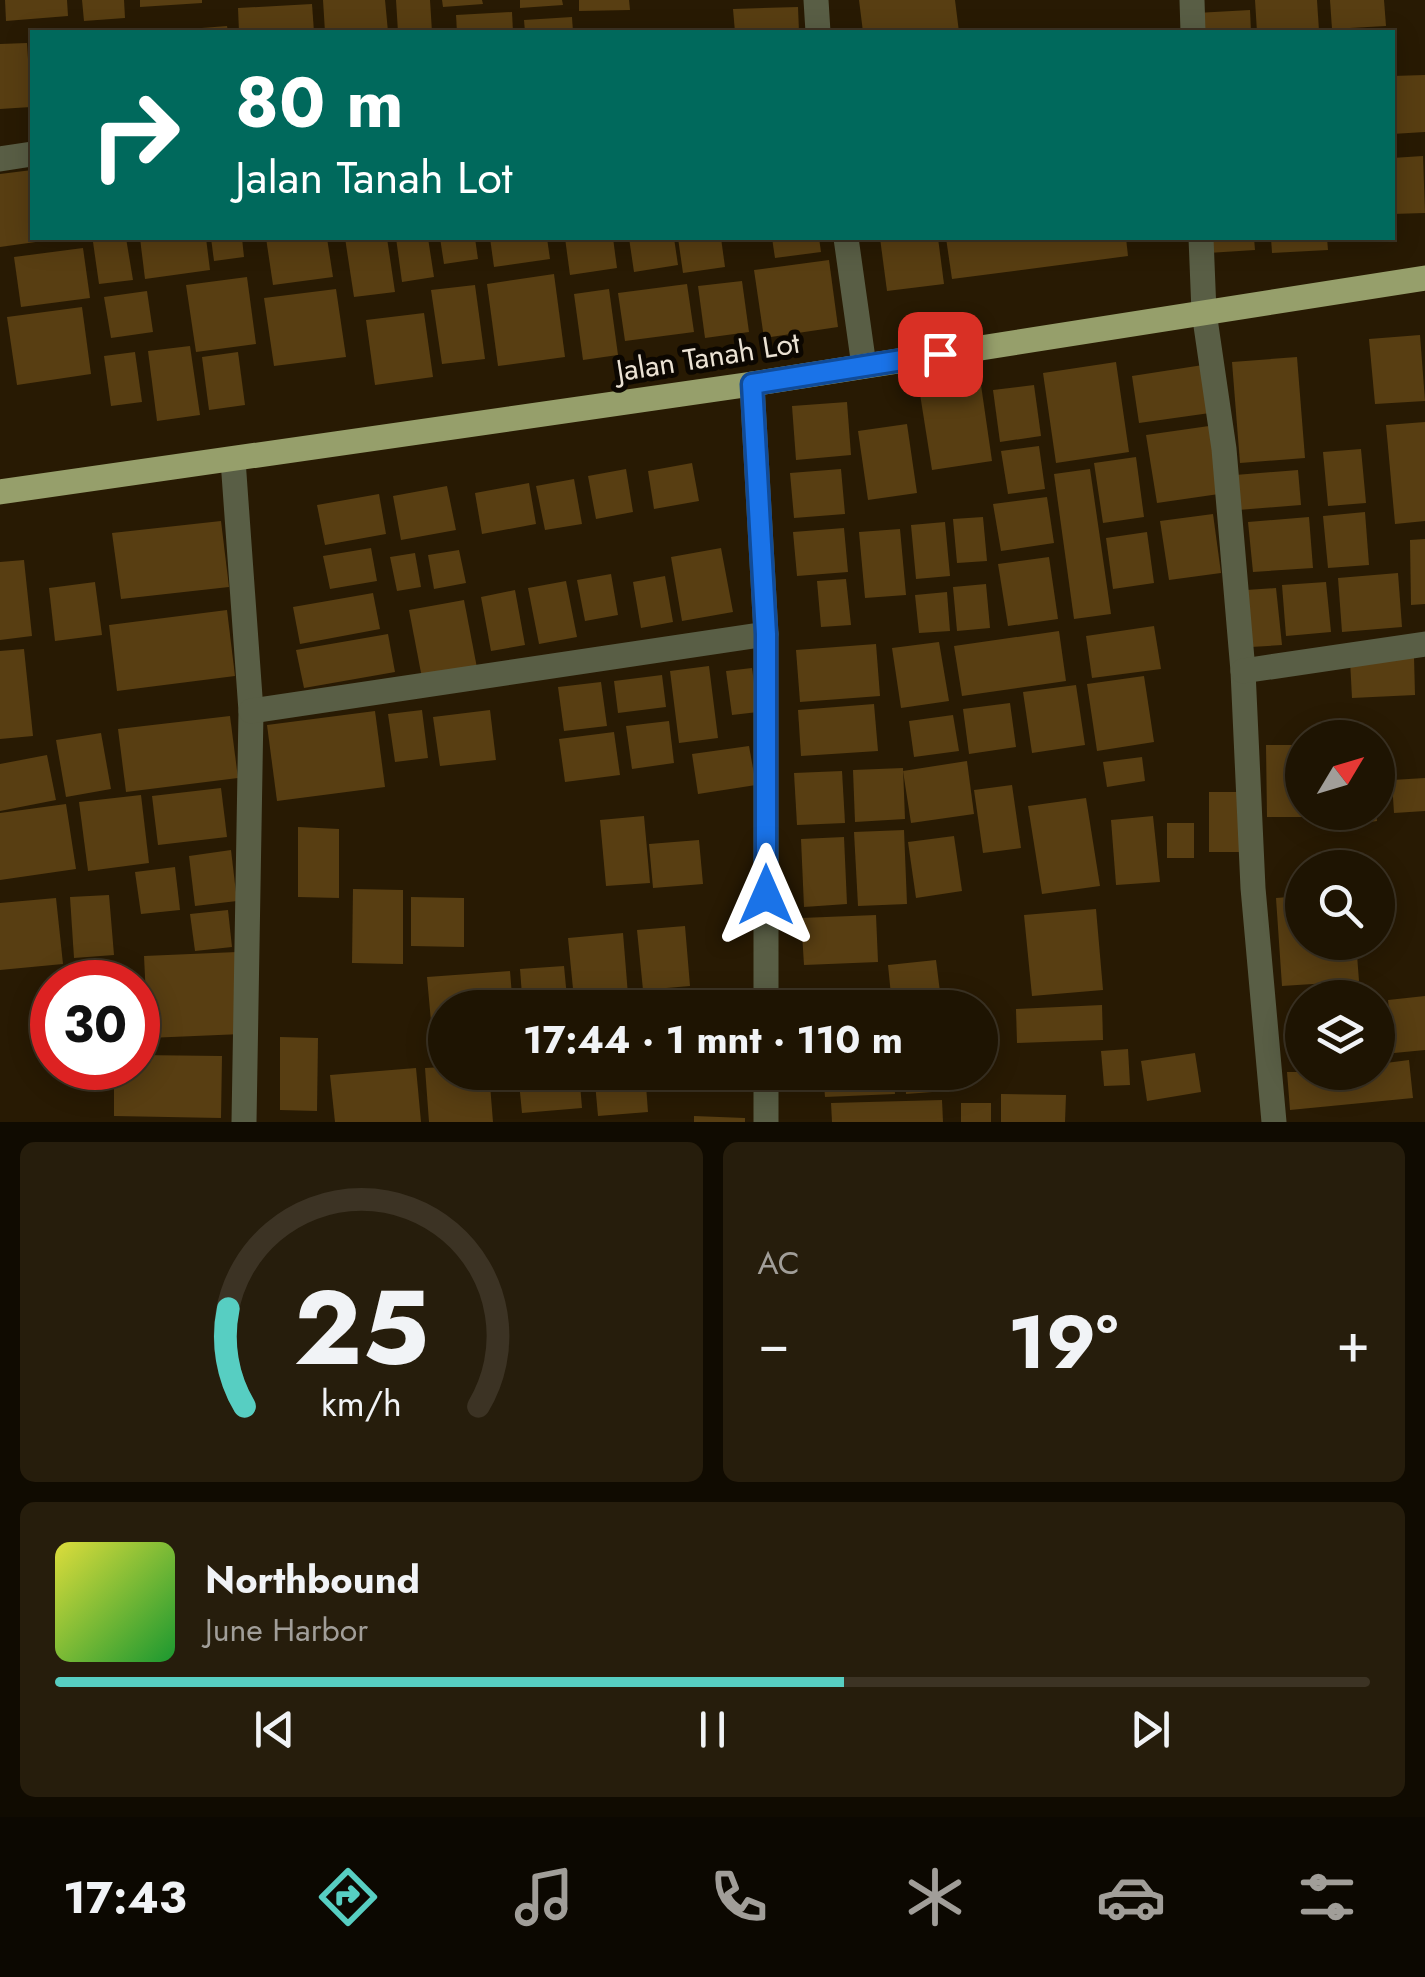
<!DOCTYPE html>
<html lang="id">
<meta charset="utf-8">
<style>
body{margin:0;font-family:Jost,sans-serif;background:#261d0c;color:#f1f3f6;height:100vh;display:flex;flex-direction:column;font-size:38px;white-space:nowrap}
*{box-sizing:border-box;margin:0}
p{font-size:32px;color:#a19e99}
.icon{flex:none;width:55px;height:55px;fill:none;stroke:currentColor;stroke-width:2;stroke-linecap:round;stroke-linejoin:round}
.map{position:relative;height:1122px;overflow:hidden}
.details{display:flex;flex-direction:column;gap:20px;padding:20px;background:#100b01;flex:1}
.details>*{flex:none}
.banner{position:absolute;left:30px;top:30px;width:1365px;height:210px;border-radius:0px;box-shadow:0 5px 25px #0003,0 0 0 2px #3c3324;background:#00695c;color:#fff;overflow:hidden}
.needle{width:65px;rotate:52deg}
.fabs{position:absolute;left:1285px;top:720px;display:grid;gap:20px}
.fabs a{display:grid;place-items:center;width:110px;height:110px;border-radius:50%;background:#1e1402;box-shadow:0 5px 25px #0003,0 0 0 2px #3c3324;font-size:50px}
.speed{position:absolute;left:30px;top:960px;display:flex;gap:20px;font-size:50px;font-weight:700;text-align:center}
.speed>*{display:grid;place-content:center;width:130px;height:130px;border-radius:50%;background:#1e1402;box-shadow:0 5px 25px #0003,0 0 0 2px #3c3324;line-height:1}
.speed .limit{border:15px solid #d22;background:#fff;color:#111}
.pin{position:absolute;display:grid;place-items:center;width:85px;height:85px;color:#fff;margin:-42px;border-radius:20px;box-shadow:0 5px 15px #0006}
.me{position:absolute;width:110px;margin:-55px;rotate:0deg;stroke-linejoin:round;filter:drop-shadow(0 0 8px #0008)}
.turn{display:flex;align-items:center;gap:35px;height:210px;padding:0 40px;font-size:45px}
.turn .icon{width:130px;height:130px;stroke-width:2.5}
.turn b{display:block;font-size:70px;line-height:85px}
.big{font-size:75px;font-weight:700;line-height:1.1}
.details .tile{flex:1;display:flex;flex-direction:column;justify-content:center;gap:15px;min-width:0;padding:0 35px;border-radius:15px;background:#261d0c}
.details .dial{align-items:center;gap:0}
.dial svg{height:260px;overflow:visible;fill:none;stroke:#3c3324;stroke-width:7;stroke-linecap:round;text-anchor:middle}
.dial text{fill:#f1f3f6;stroke:none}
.song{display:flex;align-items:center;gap:30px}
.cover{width:120px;height:120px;border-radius:15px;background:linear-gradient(135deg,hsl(60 70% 55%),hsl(130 70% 35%))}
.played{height:10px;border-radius:5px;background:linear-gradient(90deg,#57cec2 60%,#3c3324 60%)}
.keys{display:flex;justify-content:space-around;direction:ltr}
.heat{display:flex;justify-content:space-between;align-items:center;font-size:55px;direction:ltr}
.details .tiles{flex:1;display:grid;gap:20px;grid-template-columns:1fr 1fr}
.tile:last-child{grid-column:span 2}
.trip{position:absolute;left:428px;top:990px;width:570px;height:100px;border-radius:50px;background:#1e1402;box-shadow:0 5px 25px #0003,0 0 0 2px #3c3324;font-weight:700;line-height:100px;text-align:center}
.tabs{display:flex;height:160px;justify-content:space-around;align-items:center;background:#0c0801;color:#a19e99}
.tabs .icon{width:70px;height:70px}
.tabs .active{color:#57cec2}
.tabs b{font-size:45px;color:#f1f3f6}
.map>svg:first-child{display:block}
</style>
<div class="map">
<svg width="1425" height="1122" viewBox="0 0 1425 1122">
<rect width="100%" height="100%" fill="#281a03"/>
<g fill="#583e12">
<path d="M5,0H67L68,16L6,21Z"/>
<path d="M82,0H124L125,18L84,21Z"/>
<path d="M140,0H202V3L140,7Z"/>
<path d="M323,0H385L388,32H325Z"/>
<path d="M396,0H430L432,32H398Z"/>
<path d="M442,0H482L483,4L443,7Z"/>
<path d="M520,0H562L563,5L520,8Z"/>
<path d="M579,0H629L630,10L579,11Z"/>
<path d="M859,0H955L959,32H863Z"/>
<path d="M1255,0H1317L1319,31L1257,32Z"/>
<path d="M1330,0H1384L1386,26L1332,29Z"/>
<path d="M312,4L314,32H239L238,8Z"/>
<path d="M798,7L799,32H735L733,9Z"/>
<path d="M1250,10L1251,32H1197L1196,13Z"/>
<path d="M512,12L513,32H457L456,15Z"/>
<path d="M572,17L573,32H525L524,20Z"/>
<path d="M227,26L228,32H189V29Z"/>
<path d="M27,43L31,107L0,109V44Z"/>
<path d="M1425,75V132L1392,134V76Z"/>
<path d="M1423,156L1425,213L1392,214V158Z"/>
<path d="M32,170V238L50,240L0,247V174Z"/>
<path d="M126,238L133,280L99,284L93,242Z"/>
<path d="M140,238H206L210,270L145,279Z"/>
<path d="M211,238H242L244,257L214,261Z"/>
<path d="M266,238H327L333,277L273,285Z"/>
<path d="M345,238H387L395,292L354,297Z"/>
<path d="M396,238H428L434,277L402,282Z"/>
<path d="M440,238H475L478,259L444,264Z"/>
<path d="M490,238H547L550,259L494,267Z"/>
<path d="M565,238H613L617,268L570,275Z"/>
<path d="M629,238H674L678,265L634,272Z"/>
<path d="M678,238H721L725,267L683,273Z"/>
<path d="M772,238H819L821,252L775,258Z"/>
<path d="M880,238H938L944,284L887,291Z"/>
<path d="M946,238H1126L1128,256L952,279Z"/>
<path d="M1207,238H1254L1255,250L1208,253Z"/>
<path d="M1271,238H1327L1328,250L1272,253Z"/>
<path d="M83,248L90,298L21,307L14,257Z"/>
<path d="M829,260L838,327L764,338L754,270Z"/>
<path d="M554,274L565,357L498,366L487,284Z"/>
<path d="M247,277L256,344L196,352L186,285Z"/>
<path d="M742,281L749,332L705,338L698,286Z"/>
<path d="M687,284L694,332L625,341L618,293Z"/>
<path d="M475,285L485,359L442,364L431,290Z"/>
<path d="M336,289L346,357L274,366L264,298Z"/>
<path d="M609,289L618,355L583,360L574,294Z"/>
<path d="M147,291L153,332L111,338L104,297Z"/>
<path d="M82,307L91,374L17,385L7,317Z"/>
<path d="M424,313L433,377L375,385L366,320Z"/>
<path d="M1420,335L1425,401L1375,404L1369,339Z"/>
<path d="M190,346L200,415L157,421L148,351Z"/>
<path d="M135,352L142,402L111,406L104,356Z"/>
<path d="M238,352L245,405L209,410L202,357Z"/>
<path d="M1297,357L1305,458L1240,463L1232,362Z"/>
<path d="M1116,362L1129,452L1056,463L1043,373Z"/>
<path d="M1203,365L1210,413L1139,423L1132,376Z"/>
<path d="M981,385L992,461L932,470L920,394Z"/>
<path d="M1034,385L1041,436L1000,442L993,390Z"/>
<path d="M847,402L851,455L796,460L792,406Z"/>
<path d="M1425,422V521L1395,524L1386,425Z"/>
<path d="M907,424L917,493L868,500L858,431Z"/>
<path d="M1209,426L1219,494L1157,503L1146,435Z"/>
<path d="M1039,446L1045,489L1008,494L1001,451Z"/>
<path d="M1361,449L1366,503L1328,506L1323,452Z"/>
<path d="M1136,457L1144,517L1103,523L1094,463Z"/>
<path d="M692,463L699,501L654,509L648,471Z"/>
<path d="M626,469L633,512L596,519L588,476Z"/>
<path d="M841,469L845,514L794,518L790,473Z"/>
<path d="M1090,469L1111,614L1074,619L1054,474Z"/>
<path d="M1298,470L1301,505L1238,510L1235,475Z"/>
<path d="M574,479L582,524L545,530L536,486Z"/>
<path d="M529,483L536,524L482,534L475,493Z"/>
<path d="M447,486L456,530L401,540L393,496Z"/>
<path d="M379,494L386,534L325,545L317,505Z"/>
<path d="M1047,497L1054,543L1001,551L993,504Z"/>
<path d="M1365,512L1369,565L1328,568L1323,516Z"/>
<path d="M1213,514L1221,573L1169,580L1160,521Z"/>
<path d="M983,517L987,561L957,563L953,519Z"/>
<path d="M1309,517L1313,568L1253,572L1248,522Z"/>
<path d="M221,521L229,587L121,599L112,533Z"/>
<path d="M945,522L950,576L916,579L911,525Z"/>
<path d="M844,528L848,572L797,576L793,532Z"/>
<path d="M900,529L906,595L865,598L859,532Z"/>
<path d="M1147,532L1154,583L1113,589L1106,538Z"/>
<path d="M1425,539V604L1411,605L1410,540Z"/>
<path d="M371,548L377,581L330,589L323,556Z"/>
<path d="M721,548L733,612L682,621L671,557Z"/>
<path d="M459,550L466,583L434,589L428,555Z"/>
<path d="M415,553L421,587L397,591L390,557Z"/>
<path d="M1049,557L1058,619L1008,626L998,564Z"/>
<path d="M24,560L32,636L0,640V562Z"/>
<path d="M1398,573L1402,627L1342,632L1338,578Z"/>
<path d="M611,574L618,615L585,621L577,580Z"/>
<path d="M665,576L673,622L641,628L633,582Z"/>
<path d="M846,579L851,625L821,627L817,581Z"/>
<path d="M566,581L577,637L539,644L528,588Z"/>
<path d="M95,582L102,635L55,641L49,588Z"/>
<path d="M1326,582L1331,632L1286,636L1282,585Z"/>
<path d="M986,584L990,628L957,631L953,587Z"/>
<path d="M1276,588L1282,645L1251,647L1246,590Z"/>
<path d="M515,590L525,645L491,651L481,597Z"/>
<path d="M947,592L950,631L919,633L915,595Z"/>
<path d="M373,593L380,629L300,644L293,607Z"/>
<path d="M464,600L477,668L422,678L409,610Z"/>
<path d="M227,610L235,676L117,691L109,625Z"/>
<path d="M1154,626L1161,669L1092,678L1086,636Z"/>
<path d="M1059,631L1066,681L962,696L954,646Z"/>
<path d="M388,634L395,672L304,688L296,650Z"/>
<path d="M939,642L949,701L901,708L892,648Z"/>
<path d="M876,644L880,696L800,702L796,650Z"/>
<path d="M24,649L33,736L0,739V651Z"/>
<path d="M1414,657L1415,695L1352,698L1350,660Z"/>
<path d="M709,666L718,738L679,743L670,671Z"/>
<path d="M752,668L758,712L732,715L726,671Z"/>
<path d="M662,675L666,707L618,713L614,681Z"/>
<path d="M1144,676L1154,742L1097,751L1087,684Z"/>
<path d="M601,682L607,726L564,731L558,687Z"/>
<path d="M1076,685L1085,745L1032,753L1023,692Z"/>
<path d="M1010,703L1016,747L969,754L963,709Z"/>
<path d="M874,704L878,751L801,756L798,710Z"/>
<path d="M422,710L428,758L395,762L388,714Z"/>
<path d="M490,710L496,760L440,766L433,717Z"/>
<path d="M375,711L385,787L277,801L267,725Z"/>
<path d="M953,715L959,751L914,757L909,721Z"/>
<path d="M230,716L238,778L126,792L118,729Z"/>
<path d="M669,721L674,763L632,769L626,726Z"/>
<path d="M614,732L620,775L565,782L559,739Z"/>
<path d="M101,733L111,789L66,797L56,740Z"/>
<path d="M1266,745H1302V812H1309V817H1267Z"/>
<path d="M749,746L756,785L698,794L692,754Z"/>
<path d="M47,755L56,800L0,811V764Z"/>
<path d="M1142,757L1145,781L1107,787L1103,762Z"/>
<path d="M967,761L974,814L911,823L903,771Z"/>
<path d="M903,768L905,819L855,822L853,770Z"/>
<path d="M842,771L845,823L797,825L794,773Z"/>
<path d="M1425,778V811L1394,813L1392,780Z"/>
<path d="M1012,785L1021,848L983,853L974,790Z"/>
<path d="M221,788L227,837L158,845L152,796Z"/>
<rect x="1209" y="792" width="30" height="60"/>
<path d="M141,795L149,863L88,871L79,802Z"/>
<path d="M1086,798L1100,886L1042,894L1028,806Z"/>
<path d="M66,804L76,869L0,880V813Z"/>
<path d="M1328,812H1376L1377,821L1331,828Z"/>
<path d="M644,816L650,883L606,886L600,820Z"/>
<path d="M1153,816L1160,882L1116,885L1111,820Z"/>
<rect x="1167" y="823" width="27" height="35"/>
<path d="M298,827L339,829V898L298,897Z"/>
<path d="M904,830L907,904L858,906L854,832Z"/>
<path d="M954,836L962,891L916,898L908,842Z"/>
<path d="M844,837L847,904L804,907L801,839Z"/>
<path d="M699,840L703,884L653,888L649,844Z"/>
<path d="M231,850L237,901L195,906L189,856Z"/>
<path d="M175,867L180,910L141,914L135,872Z"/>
<path d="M353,889L403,890V964L352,963Z"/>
<path d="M109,895L114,955L74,958L70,897Z"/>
<path d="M1302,896V942H1356L1359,981L1282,986L1276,898Z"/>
<path d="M411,897L464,898V947L411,946Z"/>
<path d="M56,898L63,964L0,970V903Z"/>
<path d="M1096,909L1103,990L1032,996L1024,915Z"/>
<path d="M228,910L232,947L195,951L190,914Z"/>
<path d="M876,915L878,962L804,965L801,918Z"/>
<path d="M685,926L690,986L643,990L637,930Z"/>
<path d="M623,933L628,995L574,999L568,938Z"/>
<path d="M237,952L242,1034L148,1038L144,956Z"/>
<path d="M936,960L941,1000L892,1005L888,965Z"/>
<path d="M564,966L568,1008H523L520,969Z"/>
<path d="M510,971L513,1008H445V1054L434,1055L427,977Z"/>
<path d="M1425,996V1050L1394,1053L1388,1000Z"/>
<path d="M692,1001V1008H653L652,1004Z"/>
<path d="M1102,1005L1103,1040L1017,1043L1016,1009Z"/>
<path d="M280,1037L318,1038L317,1111L280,1110Z"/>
<path d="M1128,1049L1130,1085L1104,1086L1101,1051Z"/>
<path d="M1195,1053L1201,1092L1147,1101L1141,1061Z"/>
<path d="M138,1055L222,1056L221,1118L114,1116V1068H138Z"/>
<path d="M1409,1060L1413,1098L1290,1110L1287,1072H1378V1064Z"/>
<path d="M445,1067V1072H489L493,1122H429L425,1068Z"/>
<path d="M416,1068L421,1122H335L330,1075Z"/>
<path d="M518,1072H579L582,1108L522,1113Z"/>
<path d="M594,1072H645L648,1112L598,1116Z"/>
<path d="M823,1072H894L895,1094L825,1097Z"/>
<path d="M905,1072H945L946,1091L906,1094Z"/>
<path d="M1001,1094L1066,1095L1065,1122H1001Z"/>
<path d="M942,1100L943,1122H832L831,1103Z"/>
<rect x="961" y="1103" width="30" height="19"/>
<path d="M694,1116L745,1118V1122H694Z"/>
</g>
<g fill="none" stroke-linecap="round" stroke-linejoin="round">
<g stroke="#595e45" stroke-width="25">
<path d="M816,0L818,32"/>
<path d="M1192,0L1193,32"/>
<path d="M0,159L32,154"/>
<path d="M846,238L864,366"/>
<path d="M1201,238L1204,312L1224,449L1243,671L1253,888L1274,1122"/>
<path d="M752,384L766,634V1008"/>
<path d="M233,460L251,711L244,1122"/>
<path d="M1243,671L1425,644"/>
<path d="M251,711L766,634"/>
<path d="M766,1072V1122"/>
</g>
<path stroke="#969f6b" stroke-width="25" d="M0,492L752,384L1425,278"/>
</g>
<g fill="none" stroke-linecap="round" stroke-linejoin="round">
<g stroke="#114b97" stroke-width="25">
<path id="route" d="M766,895V634L752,384L940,354"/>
</g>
<use href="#route" stroke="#1a73e8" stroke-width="18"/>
</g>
<g text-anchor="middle" stroke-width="10" stroke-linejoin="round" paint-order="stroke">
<g font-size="30" fill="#ebe2d4" stroke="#0c0701">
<text transform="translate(708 357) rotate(-9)" y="10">Jalan Tanah Lot</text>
</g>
</g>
</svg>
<div class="fabs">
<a><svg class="needle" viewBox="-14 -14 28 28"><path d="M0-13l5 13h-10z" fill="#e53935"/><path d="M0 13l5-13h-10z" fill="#a19e99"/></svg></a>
<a><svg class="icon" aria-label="search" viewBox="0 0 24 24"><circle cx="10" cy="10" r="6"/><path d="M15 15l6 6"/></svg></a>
<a><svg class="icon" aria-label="layers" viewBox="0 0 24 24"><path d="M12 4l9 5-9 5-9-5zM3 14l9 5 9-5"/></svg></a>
</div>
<div class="speed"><div class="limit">30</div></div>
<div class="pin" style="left:940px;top:354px;background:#d93025"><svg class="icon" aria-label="arrive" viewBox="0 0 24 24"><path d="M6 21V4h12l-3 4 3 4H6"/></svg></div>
<svg class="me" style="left:766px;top:895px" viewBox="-20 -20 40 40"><path d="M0-17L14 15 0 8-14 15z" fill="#1a73e8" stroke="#fff" stroke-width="4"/></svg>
<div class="trip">17:44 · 1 mnt · 110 m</div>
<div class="banner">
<div class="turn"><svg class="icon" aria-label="right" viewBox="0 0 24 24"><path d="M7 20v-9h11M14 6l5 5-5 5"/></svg><div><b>80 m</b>Jalan Tanah Lot</div></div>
</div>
</div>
<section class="details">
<div class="tiles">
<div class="tile dial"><svg viewBox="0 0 100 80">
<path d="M14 69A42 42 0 1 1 86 69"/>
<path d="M14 69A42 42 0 0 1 9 39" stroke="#57cec2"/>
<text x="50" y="56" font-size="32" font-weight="700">25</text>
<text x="50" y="72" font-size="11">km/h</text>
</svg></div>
<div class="tile"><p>AC</p>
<div class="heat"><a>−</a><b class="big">19°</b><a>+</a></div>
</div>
<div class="tile">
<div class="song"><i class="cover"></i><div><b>Northbound</b><p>June Harbor</p></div></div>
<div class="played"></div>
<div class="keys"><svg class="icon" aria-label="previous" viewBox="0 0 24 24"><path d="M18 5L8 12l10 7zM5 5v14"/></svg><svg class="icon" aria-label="pause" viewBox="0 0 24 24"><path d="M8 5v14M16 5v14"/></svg><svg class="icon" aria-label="next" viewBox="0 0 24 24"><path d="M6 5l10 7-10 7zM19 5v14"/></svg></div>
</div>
</div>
</section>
<nav class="tabs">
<b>17:43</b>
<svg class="icon active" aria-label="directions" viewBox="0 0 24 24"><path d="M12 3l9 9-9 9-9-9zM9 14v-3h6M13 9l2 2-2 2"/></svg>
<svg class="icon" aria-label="music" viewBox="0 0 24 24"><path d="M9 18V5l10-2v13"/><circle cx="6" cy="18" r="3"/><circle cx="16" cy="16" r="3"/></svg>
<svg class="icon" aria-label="phone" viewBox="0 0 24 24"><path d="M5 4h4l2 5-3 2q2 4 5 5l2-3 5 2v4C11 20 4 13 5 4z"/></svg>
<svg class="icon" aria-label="climate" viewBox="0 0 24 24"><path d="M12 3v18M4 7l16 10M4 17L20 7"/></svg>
<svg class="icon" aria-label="car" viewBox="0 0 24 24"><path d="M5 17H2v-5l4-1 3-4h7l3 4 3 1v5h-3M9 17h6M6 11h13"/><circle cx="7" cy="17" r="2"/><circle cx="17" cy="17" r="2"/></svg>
<svg class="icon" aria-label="filters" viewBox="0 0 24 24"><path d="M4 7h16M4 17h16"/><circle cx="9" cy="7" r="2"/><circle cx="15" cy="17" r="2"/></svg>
</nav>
